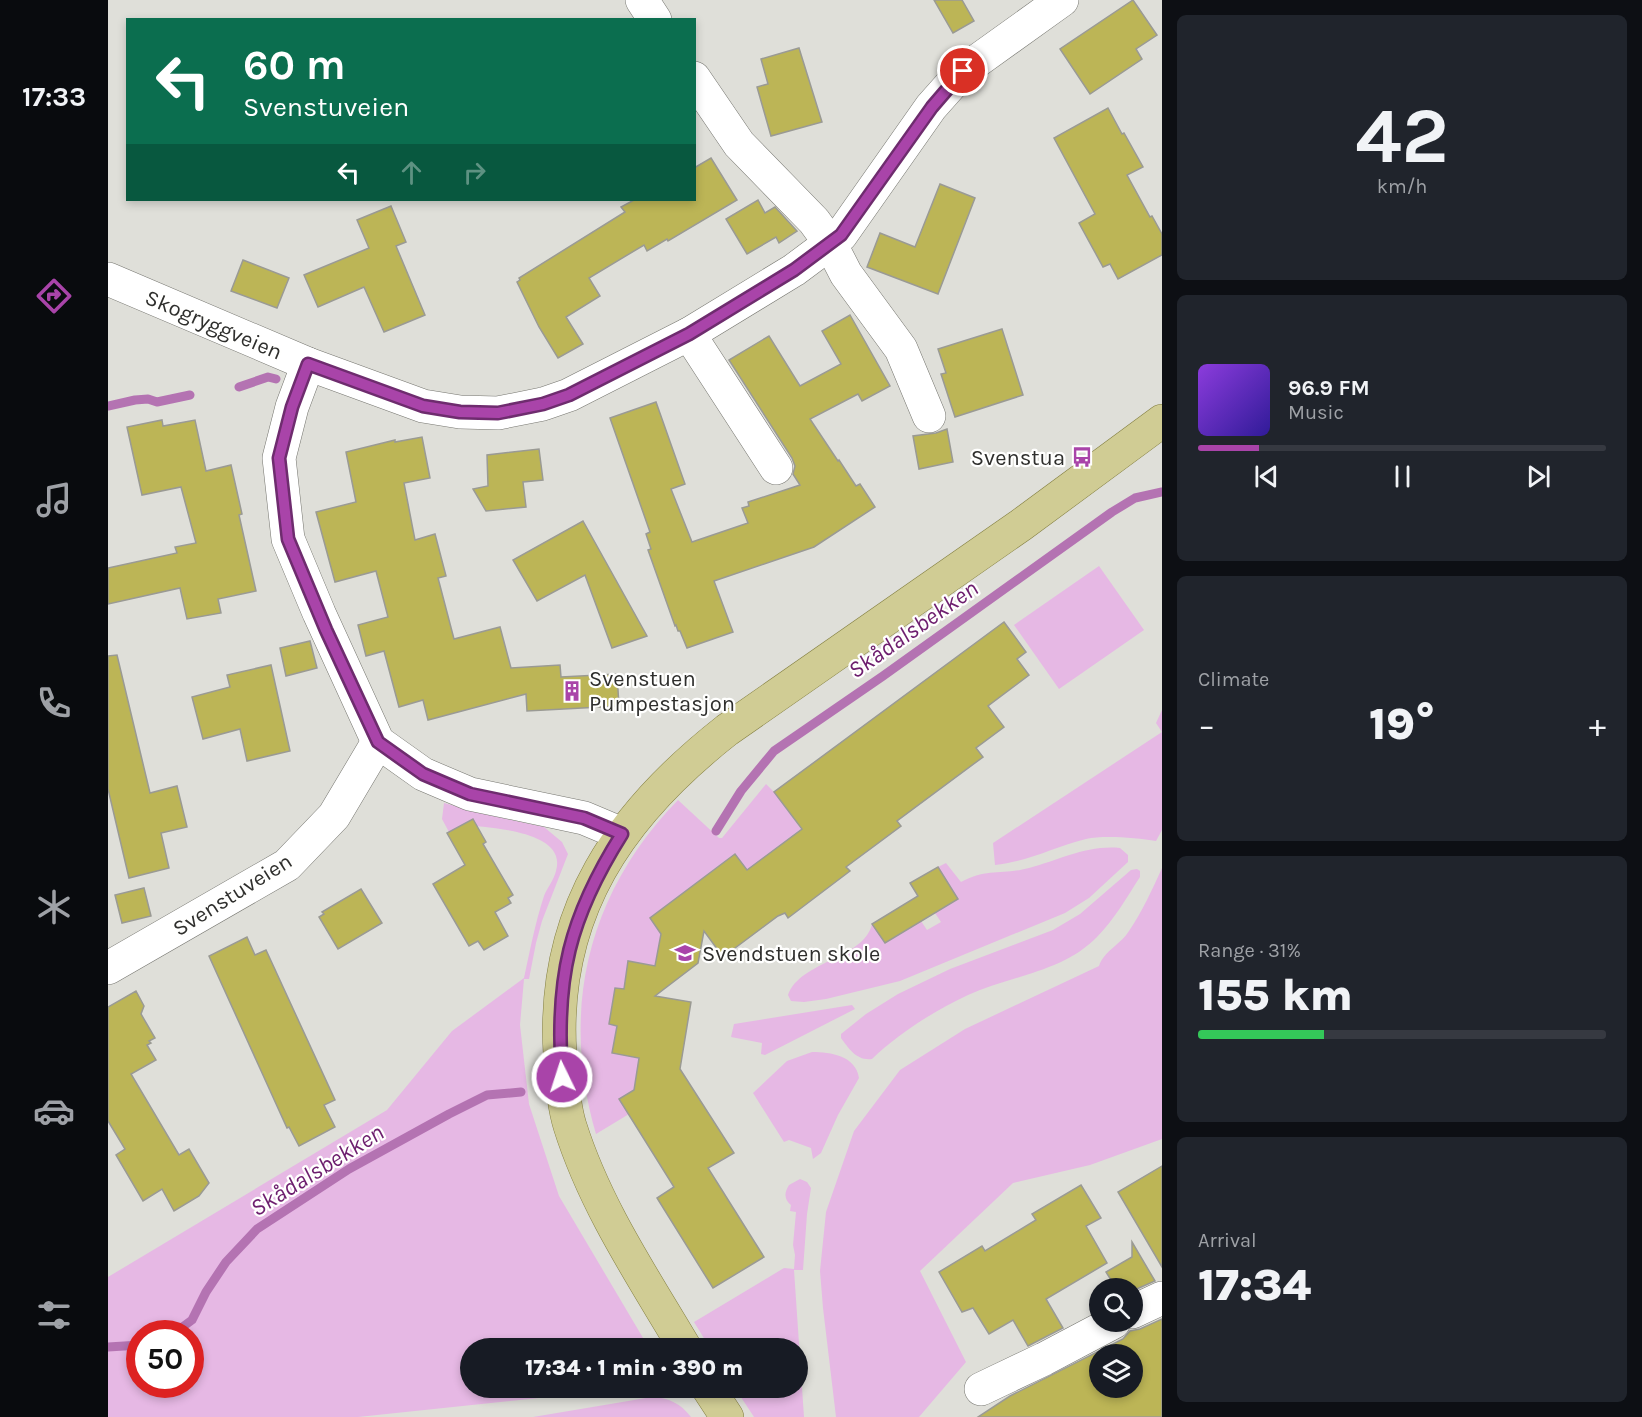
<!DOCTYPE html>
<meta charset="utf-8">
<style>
body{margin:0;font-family:Karla,sans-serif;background:#20242c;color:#f1f3f6;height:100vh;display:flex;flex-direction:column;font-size:22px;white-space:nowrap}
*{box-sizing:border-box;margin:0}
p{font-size:20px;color:#9ea1a6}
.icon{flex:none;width:33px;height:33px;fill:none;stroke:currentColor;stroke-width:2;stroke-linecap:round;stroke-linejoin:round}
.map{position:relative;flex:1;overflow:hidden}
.sheet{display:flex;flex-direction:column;gap:15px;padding:15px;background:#0d0f14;width:480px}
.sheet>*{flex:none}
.guide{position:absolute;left:18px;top:18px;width:570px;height:183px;border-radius:0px;box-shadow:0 3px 9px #0003;background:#0b6e4f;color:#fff;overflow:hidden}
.buttons{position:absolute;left:981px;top:1278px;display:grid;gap:12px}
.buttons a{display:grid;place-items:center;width:54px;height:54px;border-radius:50%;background:#171b24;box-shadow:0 3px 9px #0003;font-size:30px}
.speed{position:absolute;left:18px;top:1320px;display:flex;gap:12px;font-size:30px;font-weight:700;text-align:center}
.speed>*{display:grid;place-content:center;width:78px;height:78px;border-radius:50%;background:#171b24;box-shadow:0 3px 9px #0003;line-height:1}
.speed .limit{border:9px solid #d22;background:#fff;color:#111}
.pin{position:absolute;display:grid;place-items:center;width:51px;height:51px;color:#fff;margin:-26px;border:3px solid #fff;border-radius:50%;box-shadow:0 2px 6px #0007}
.me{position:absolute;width:66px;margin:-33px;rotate:356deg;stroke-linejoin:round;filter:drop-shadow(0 0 4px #0008)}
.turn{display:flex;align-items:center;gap:21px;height:126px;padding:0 18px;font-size:27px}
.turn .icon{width:78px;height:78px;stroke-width:2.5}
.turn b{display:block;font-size:42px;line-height:51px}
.lanes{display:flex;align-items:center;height:57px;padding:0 18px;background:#0003;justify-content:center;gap:30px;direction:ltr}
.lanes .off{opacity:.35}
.big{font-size:45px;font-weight:800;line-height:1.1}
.sheet .widget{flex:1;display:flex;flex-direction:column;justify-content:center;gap:9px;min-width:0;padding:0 21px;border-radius:9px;background:#20242c}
.sheet .dial{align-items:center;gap:0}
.dial b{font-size:78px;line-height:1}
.song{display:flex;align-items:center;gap:18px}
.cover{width:72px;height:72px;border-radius:9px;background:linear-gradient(135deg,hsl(270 70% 55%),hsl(250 70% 35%))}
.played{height:6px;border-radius:3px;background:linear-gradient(90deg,#a944a9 15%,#363941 15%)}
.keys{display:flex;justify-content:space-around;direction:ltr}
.heat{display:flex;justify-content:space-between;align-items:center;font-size:33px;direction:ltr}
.charge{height:9px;border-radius:4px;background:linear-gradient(90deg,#34c759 31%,#363941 0)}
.trip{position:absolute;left:352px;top:1338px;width:348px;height:60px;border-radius:30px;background:#171b24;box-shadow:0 3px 9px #0003;font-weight:800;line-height:60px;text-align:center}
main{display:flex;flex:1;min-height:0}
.tabs{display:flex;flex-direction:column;width:108px;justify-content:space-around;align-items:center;background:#090b0e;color:#9ea1a6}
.tabs .icon{width:42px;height:42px}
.tabs .on{color:#a944a9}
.tabs b{font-size:27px;color:#f1f3f6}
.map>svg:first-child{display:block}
</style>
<main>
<nav class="tabs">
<b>17:33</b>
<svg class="icon on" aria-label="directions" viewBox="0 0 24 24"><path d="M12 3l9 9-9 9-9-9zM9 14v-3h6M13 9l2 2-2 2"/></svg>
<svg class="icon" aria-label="music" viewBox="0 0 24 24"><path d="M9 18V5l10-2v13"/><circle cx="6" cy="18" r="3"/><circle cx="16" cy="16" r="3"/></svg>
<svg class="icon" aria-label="phone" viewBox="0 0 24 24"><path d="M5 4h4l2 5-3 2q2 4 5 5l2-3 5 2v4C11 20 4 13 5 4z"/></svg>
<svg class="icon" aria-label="climate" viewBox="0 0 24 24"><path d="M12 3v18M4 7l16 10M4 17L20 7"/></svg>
<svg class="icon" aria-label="car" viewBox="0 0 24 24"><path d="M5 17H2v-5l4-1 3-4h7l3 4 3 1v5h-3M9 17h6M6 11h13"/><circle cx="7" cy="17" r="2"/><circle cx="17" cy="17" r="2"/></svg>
<svg class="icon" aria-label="filters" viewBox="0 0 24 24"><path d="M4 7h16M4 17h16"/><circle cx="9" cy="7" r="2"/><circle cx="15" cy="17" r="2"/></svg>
</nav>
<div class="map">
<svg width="1054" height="1417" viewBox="0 0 1054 1417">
<rect width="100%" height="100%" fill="#dfdfd9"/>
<g fill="#e6b8e4" fill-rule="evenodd">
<path d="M991,566L1036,630L951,689L906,625Z"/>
<path d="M1054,710V830L1048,841C1029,838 996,835 978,839C946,847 919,862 887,865L885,843L1054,732L1048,723Z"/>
<path d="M658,784L666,792L693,829L639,870L626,854L542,918L553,934L547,966L520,962L516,989L507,988L501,1024L509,1026L504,1053L531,1058L526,1090L511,1099L521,1114L488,1134C452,1011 479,893 570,800L611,838H614Z"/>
<path d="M336,803L376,814L436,827L454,842L460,854L434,921L428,943L421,979H416L412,1025L421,1104L451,1196L541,1348H363V1388H498L488,1392L250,1417H0V1277L279,1110L344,1031L416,978C422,951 427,923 436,896C439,888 446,880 448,871C459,833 391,829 369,826L364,819L341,832L334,819ZM32,1334H82V1384H32Z"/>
<path d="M1012,848L1020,855V862L981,898L957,913L792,981L718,999L696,1002L683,1001L680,995C692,961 756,959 764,924L777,943L813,921L819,930L833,922L827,913L849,899L830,867L838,863L853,882C879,868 895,875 921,868C952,860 978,845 1012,848Z"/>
<path d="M1054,868V1139L982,1165L905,1183L812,1271L858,1362L811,1417H728L715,1308L712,1271L718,1212L746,1131L792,1070L857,1029L991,966C996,951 1012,945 1021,931C1034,912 1044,890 1054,868Z"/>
<path d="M1029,869L1032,871V877C1019,897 1006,920 989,937C955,972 902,976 860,995C826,1011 791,1033 764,1059C749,1061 741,1049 733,1038V1034L758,1014L790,994L842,969L945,930L972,914L1023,870Z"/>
<path d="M744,1005L747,1009L657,1055L653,1054L654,1043L623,1037L626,1024Z"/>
<path d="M704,1052C723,1052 748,1056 751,1078L730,1115L713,1153L705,1159L703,1148L681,1140L676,1142L645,1093L679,1061Z"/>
<path d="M692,1179L699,1182L703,1188L699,1214L695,1270H686L696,1417H646L627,1388H690V1348H602L586,1322L676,1268L686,1269L687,1255L685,1245L688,1212L682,1211L683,1205C676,1199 676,1193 681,1185Z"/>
<path d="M544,1397C561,1398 572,1403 583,1417H425Z"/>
</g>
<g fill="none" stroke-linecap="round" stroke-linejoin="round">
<g stroke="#b473b2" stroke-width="9">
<path d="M131,387L160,377L168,379"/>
<path d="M0,406L27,400L40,399L49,402L82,395"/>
<path d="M608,831L633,791L666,751L775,676L1004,512L1027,498L1054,492"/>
<path d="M65,1334L84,1320L98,1292L118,1262L149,1229L241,1169L341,1114L379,1095L413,1092"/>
<path d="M0,1347L32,1345"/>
</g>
</g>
<g fill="#bcb556" stroke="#9a9a94" stroke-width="1.5" fill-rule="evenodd">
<path d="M826,0H854L866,21L845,33Z"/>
<path d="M1025,0L1049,35L1028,49L1034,59L982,94L952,49Z"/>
<path d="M691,48L714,122L663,136L649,87L660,84L653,59Z"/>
<path d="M1000,108L1014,134L1016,133L1035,167L1019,175L1042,217L1044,216L1054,234V255L1010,279L1002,264L995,267L971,223L987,214L946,138Z"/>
<path d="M603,158L629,200L560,241L559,239L539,251L536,245L481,278L492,296L458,317L475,344L450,358L431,327L409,282L412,280L411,278L517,212L513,207L526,200H586V168Z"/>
<path d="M832,184L867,198L830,294L759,267L772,233L807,247Z"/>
<path d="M650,200L657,213L667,207L689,231L671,243L668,237L639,254L618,219Z"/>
<path d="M283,206L298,242L288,246L317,315L276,332L256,287L210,307L196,275L261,248L249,220Z"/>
<path d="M135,260L181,278L169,308L123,291Z"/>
<path d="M742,315L782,386L754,401L750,394L702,419L730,461L731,460L748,486L752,484L767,507L706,547L606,581L625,632L579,648L572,631H570L568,625L567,626L540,550L543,549L538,534L542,532L502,418L548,402L577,484L563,489L584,542L640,523L634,508L641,506L640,502L692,485L685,474L687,466L684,458L621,360L661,336L692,386L733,364L714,331Z"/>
<path d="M894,329L915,395L847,417L833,374L838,373L830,349Z"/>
<path d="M54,420L55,426L87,420L98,471L123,465L134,514L131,515L148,591L110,599L113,613L79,619L72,588L0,604V568L69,553L67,547L88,543L73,487L34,495L19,427Z"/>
<path d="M839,429L845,462L811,469L805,436L828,433Z"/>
<path d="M314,437L322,478L296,483L307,540L327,534L338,576L330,578L346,639L392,627L403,668L452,665L453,677L509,674L511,706L419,711L418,694L320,720L315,700L291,707L276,651L258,656L250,625L280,617L268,571L227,582L208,512L248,502L238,452L287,440V442Z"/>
<path d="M431,449L435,480L415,482L418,507L378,511L365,489L380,486L379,455Z"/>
<path d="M475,521L539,636L504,648L477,575L429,601L405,560Z"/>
<path d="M896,622L918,652L909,659L921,675L880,706L896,727L868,748L875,757L789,821L793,826L738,867L742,871L680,918L677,913L670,916L615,957L596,931L590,963L547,996L583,1002L572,1069L626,1153L600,1168L656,1257L605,1288L549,1198L566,1187L511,1099L526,1090L531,1058L504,1053L509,1026L501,1024L507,988L516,989L520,961L547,966L553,934L542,918L627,854L639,870L694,829L666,792Z"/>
<path d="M202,641L209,668L178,676L172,648Z"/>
<path d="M9,655L42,793L69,786L79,827L53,833L61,868L21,878L0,789V656Z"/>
<path d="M163,665L182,751L139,761L132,729L95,739L84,697L122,687L119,675Z"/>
<path d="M365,819L378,842L375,844L405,895L400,898L403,903L387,912L400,936L376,950L370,941L361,946L325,884L357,865L339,833Z"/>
<path d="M830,867L850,899L777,943L764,924L810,896L802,883Z"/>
<path d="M36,888L43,916L14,923L7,895Z"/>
<path d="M253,889L274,923L230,949L211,917L216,914L214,912Z"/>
<path d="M139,937L147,955L158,950L227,1100L216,1105L227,1127L191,1146L181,1127L179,1128L101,956Z"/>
<path d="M28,991L36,1006L33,1014L47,1038L41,1041L43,1043L39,1045L48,1060L23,1074L71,1155L81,1149L101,1183L91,1196L66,1211L54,1189L35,1201L8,1155L17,1149L0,1121V1007Z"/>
<path d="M1054,1166V1267L1010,1192Z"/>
<path d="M973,1185L993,1218L978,1226L999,1263L938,1299L955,1328L920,1346L905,1320L881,1334L865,1308L854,1312L831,1272L874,1246L877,1251L928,1220L924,1214Z"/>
<path d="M1024,1242L1047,1281L1024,1291V1288H1008L998,1272L1024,1257Z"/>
<path d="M1054,1319V1417H870L902,1396L1015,1339L1022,1331L1032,1329ZM992,1354H1024V1388H992Z"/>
</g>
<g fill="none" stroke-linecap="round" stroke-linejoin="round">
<g stroke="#767670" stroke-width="34">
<g id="minor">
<path d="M534,0L547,20"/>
<path d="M586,78L631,144L706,221L722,243L738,274L793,349L821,416"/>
<path d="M0,279L200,364L315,406L352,412L390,413L435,404L461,395L581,334L686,270L733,235L823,107L855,71L954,0"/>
<path d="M581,334L668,468"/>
<path d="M200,364L184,407L171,458L180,539L211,613L270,742L315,774L362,794L476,818L514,834"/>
<path d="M0,968L179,865L226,816L270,742"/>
<path d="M1024,1312L1054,1298"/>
<path d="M873,1389L936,1359L1006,1322"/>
</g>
</g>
<g stroke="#837f41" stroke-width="34">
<g id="major">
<path d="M577,1348C535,1277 487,1206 462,1126C455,1104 454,1078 452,1054C443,912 512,814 619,730L913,525L1054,421"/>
<path d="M600,1388L619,1417"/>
</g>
</g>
<use href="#minor" stroke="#fff" stroke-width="33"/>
<use href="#major" stroke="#d0cc94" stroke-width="33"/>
</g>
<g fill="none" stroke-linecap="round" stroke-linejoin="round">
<g stroke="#6e2c6e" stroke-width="15">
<path id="route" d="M454,1077C447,978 461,918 514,834L476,818L362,794L315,774L270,742L218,630L180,539L171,458L184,407L200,364L315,406L352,412L390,413L435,404L461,395L581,334L686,270L733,235L824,107L855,71"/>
</g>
<use href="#route" stroke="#a944a9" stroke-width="10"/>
</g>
<defs>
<g id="bus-bare" transform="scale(1.62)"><path d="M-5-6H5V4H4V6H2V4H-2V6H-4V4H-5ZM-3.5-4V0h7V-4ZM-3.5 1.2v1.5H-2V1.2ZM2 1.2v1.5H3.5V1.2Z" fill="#a944a9" stroke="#fffffe" stroke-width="2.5" paint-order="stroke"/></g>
<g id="building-bare" transform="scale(1.62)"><path d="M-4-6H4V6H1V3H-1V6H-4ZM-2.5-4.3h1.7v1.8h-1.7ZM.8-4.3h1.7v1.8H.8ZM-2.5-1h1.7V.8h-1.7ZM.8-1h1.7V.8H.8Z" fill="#a944a9" stroke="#fffffe" stroke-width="2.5" paint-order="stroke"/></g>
<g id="school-bare" transform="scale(1.62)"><path d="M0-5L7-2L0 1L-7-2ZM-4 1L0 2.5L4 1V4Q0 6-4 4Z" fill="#a944a9" stroke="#fffffe" stroke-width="2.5" paint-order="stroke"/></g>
</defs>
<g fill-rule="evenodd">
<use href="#bus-bare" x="974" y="457"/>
<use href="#building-bare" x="464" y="691"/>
<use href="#school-bare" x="577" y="953"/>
</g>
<g text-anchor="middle" stroke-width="4.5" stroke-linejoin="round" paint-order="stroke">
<g font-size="22" fill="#2f2f2d" stroke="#fffffe">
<text transform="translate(106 324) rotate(23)" y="8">Skogryggveien</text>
<text transform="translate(124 894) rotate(-32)" y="8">Svenstuveien</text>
</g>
<g font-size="22" fill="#2f2f2d" stroke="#fffffe" text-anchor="start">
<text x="957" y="465" text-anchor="end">Svenstua</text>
<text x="481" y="686">Svenstuen<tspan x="481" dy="25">Pumpestasjon</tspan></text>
<text x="594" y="961">Svendstuen skole</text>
</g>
<g font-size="24" font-style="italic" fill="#6d1e6e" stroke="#fffffe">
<text transform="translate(805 629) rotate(-35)" y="8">Skådalsbekken</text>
<text transform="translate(209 1170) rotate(-32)" y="8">Skådalsbekken</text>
</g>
</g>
</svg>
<div class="buttons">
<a><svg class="icon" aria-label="search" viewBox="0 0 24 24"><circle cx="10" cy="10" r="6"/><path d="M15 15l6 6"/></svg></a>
<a><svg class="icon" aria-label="layers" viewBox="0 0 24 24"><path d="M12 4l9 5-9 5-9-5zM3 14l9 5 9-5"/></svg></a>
</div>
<div class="speed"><div class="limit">50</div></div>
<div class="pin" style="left:855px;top:71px;background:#d93025"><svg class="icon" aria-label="arrive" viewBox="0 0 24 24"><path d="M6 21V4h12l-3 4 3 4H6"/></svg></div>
<svg class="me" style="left:454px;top:1077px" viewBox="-20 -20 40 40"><circle r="17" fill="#a944a9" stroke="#fff" stroke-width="3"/><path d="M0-11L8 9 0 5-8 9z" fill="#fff"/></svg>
<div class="trip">17:34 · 1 min · 390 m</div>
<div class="guide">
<div class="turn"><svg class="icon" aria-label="left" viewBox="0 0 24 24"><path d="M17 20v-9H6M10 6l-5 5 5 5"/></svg><div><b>60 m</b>Svenstuveien</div></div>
<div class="lanes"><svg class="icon" aria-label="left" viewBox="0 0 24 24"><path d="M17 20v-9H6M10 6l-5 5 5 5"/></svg><svg class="icon off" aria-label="ahead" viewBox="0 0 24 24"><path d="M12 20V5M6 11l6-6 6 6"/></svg><svg class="icon off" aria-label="right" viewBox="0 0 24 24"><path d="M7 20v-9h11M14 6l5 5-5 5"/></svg></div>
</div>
</div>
<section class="sheet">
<div class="widget dial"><b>42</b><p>km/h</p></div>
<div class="widget">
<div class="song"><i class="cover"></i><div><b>96.9 FM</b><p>Music</p></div></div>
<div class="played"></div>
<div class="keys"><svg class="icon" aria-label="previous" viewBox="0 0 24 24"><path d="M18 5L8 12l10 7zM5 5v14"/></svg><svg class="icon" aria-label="pause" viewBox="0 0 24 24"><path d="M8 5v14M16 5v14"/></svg><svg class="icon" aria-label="next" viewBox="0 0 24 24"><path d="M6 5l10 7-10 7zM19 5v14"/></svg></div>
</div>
<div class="widget"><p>Climate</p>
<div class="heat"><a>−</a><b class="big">19°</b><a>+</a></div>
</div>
<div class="widget"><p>Range · 31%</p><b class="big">155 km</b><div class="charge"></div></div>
<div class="widget"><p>Arrival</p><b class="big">17:34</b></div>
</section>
</main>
